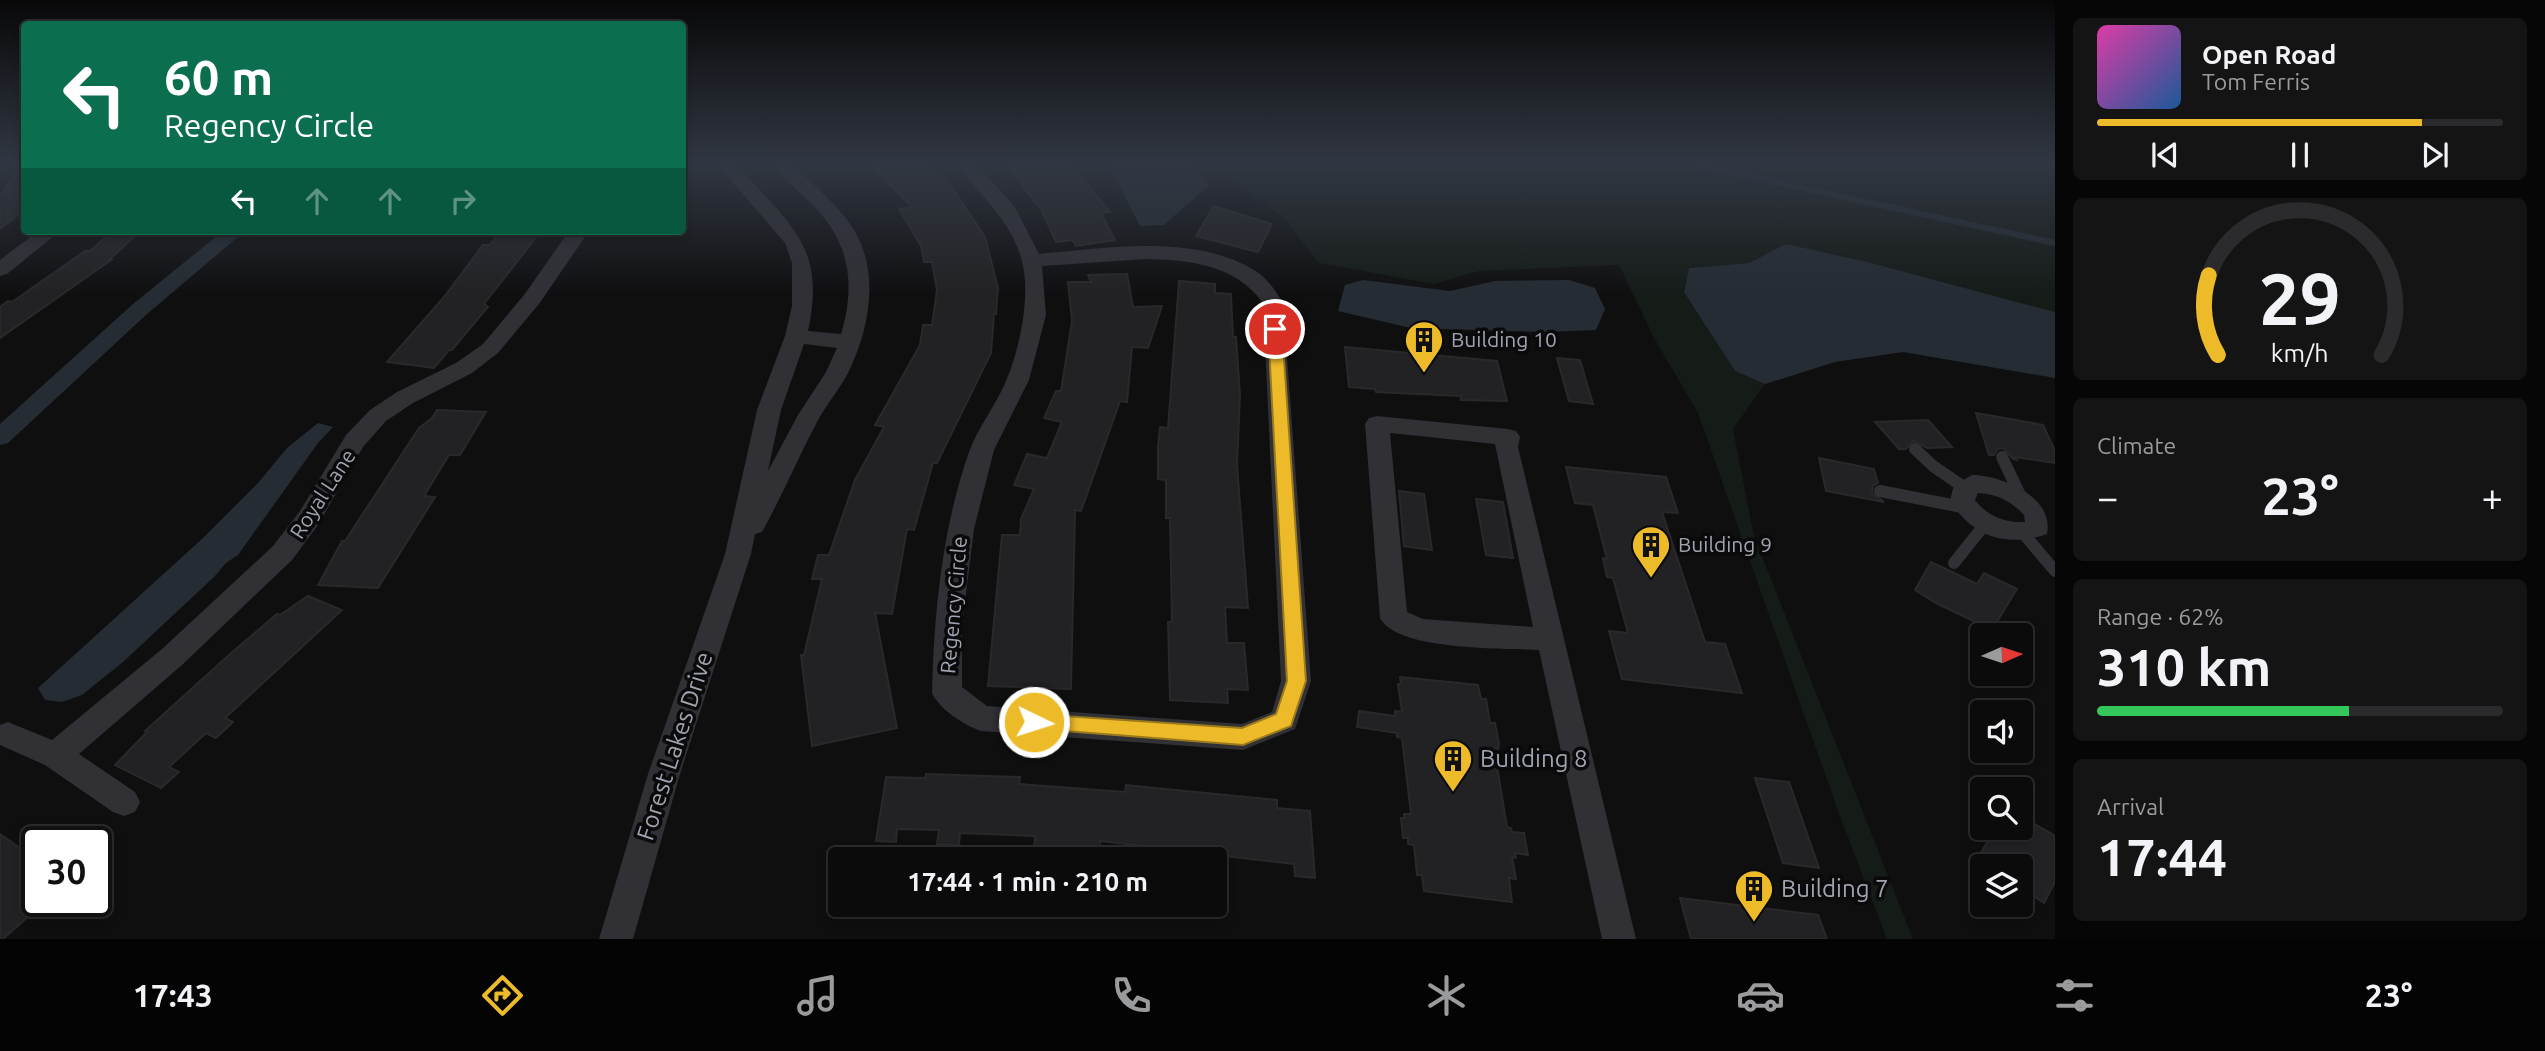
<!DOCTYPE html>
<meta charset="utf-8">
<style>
body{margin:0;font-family:Ubuntu,sans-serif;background:#141415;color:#f1f3f6;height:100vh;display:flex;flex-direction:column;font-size:26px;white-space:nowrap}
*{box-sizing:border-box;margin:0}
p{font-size:23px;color:#9a9b9d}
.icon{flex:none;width:38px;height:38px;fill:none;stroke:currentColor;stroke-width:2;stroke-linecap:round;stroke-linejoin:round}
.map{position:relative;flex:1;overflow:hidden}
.details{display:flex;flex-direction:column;gap:18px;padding:18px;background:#060607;width:490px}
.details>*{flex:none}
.top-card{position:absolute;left:21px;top:21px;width:665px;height:214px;border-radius:7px;box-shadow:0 4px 10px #0003,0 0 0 2px #2b2b2d;background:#0b6e4f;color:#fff;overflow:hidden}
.needle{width:46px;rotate:87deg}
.buttons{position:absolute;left:1970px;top:623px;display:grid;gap:14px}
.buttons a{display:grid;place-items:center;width:63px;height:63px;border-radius:7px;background:#0b0b0c;box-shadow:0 4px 10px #0003,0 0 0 2px #2b2b2d;font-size:35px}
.speed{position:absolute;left:21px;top:826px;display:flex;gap:14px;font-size:35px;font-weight:700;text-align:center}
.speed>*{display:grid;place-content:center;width:91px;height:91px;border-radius:50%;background:#0b0b0c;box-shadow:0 4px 10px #0003,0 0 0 2px #2b2b2d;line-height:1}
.speed .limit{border:4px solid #111;border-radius:10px;background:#fff;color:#111}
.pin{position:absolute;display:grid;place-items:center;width:60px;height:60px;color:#fff;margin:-30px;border:4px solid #fff;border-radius:50%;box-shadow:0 2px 7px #0007}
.me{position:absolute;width:77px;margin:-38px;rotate:94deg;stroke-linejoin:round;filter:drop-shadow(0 0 5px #0008)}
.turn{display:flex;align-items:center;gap:24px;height:147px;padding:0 28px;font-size:32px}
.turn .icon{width:91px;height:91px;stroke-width:2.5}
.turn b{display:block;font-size:49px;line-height:60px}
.lanes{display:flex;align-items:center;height:66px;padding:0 28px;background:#0003;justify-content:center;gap:35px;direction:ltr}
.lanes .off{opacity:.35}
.big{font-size:52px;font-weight:600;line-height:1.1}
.details .tile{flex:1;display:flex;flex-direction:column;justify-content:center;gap:10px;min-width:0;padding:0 24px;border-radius:10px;background:#141415}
.details .dial{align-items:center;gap:0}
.dial svg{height:182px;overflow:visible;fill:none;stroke:#2b2b2d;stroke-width:7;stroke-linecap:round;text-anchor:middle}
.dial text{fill:#f1f3f6;stroke:none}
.song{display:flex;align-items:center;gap:21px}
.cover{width:84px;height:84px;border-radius:10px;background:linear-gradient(135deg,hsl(320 70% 55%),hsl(210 70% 35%))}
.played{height:7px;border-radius:4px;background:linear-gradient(90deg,#edbb2a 80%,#2b2b2d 80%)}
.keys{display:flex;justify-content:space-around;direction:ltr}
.heat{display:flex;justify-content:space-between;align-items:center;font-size:38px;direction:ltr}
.charge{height:10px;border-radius:5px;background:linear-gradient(90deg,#34c759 62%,#2b2b2d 0)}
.trip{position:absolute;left:828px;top:847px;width:399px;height:70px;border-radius:7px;background:#0b0b0c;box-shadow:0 4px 10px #0003,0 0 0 2px #2b2b2d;font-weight:600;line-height:70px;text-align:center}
.tabs{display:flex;height:112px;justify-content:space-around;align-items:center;background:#040405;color:#9a9b9d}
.tabs .icon{width:49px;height:49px}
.tabs .active{color:#edbb2a}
.tabs b{font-size:32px;color:#f1f3f6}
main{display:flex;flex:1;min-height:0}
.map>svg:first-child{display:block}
</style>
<main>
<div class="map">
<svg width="2055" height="939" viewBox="0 0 2055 939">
<rect width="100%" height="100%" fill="#0f0f10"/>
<path fill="#151b17" d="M1211,164H2055V312L1868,262L1786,244L1749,263L1689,268L1684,291L1735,371L1765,384L1733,429L1754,536L1913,939H1887L1838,811L1698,413L1654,338L1619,265L1479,271L1434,284L1319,263L1283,217Z"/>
<g fill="#262c33">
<path d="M1105,164H1189L1209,185L1164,225L1140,226L1110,168Z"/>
<path d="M1786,244L1868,262L2055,312V378L1903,352L1835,362L1765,384L1735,371L1684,292L1689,268L1749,263Z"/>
<path d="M1363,280L1450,291L1495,281L1569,280L1595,288L1605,309L1596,330L1544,332L1411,328L1338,311L1345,285Z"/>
<path d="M318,423L333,427L318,443L238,555L226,563L214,577L123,662L82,695L62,702L45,700L38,688L203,538L258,483L287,448Z"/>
</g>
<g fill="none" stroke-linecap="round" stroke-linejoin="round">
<path stroke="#262c33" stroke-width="6" d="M1692,164L2055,243"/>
<path fill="#262c33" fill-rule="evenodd" d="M223,231H245L147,314L8,443L0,445V424L133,304Z"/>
</g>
<g fill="#222224" stroke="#29292c" stroke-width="2">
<path d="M869,164H929L949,183L985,237L998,288L996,314H994L991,353L937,463H933L914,530L907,529L892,614L875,613L897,728L812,746L801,655H804L822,579H812L818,555H829L855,480L884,427L875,425L920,345L923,325H932L937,290L932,262H924L921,246L899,209L912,207Z"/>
<path d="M1006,164H1070L1110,212L1101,213L1115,240L1076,246L1073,240L1056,242L1042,211Z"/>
<path d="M24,166V210L0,229V194Z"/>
<path d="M1214,206L1272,224L1258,252L1196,236Z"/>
<path d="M113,231H140L109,260H111L0,338V307L8,301L12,302L85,251H90Z"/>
<path d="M501,231H541L484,304L488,307L452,350H449L434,368L387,362L444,297L483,245H490Z"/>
<path d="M1127,274L1133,307L1162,306L1148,348L1132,347L1127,402L1120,401L1081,511L1075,510L1071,689L988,686L1002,535H1020L1021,519L1034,489L1014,485L1027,454L1047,458L1062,422L1044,418L1056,391H1061L1072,321L1068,282H1091L1088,275Z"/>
<path d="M1179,281L1215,284V293L1231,294L1233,337H1236L1240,395L1237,465L1248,608L1225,607L1227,643H1244L1248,690L1227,689L1228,703L1170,700L1168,622H1172L1170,518H1166V480L1158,479V447L1160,427L1168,428Z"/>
<path d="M1345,347L1497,361L1507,401L1461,400V396L1376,392L1375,389L1349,387Z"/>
<path d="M1557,358L1580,360L1593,404L1569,401Z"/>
<path d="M437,410L486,412L460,455H449L424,496L435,497L378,588L318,585L342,541H345L419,428L432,418Z"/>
<path d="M1976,413L2043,425L2055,451V463L2015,457L2017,460L2013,459L2003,448L1998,449L1994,455H1989Z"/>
<path d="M1928,420L1952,447L1927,448L1913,441L1906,449H1899L1875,422Z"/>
<path d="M1819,458L1874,469L1878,483L1873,486L1872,493L1884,502L1826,491Z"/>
<path d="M1566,467L1666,477L1678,513L1662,512L1705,642L1725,644L1742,693L1622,679L1609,631L1628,633L1613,578L1607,577L1603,558L1607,559L1593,505L1575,503Z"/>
<path d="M1399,491L1424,494L1432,550L1404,546Z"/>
<path d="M1476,499L1503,502L1513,558L1486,555Z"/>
<path d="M1931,562L1977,584L1984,573L2017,589L1992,630L1936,603L1915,590Z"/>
<path d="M308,596L342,610L225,718L233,722L216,738L206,733L169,767L179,772L161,788L115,765L147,732L145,731L229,655L277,614L280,615Z"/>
<path d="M1400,677L1478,685L1481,699H1486L1490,723H1495L1499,744L1498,749L1494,748L1507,827L1511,828L1512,832L1524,833L1528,855L1515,853L1516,858L1512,857L1516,879L1509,878L1512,902L1424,891L1422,875H1417L1414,845L1408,844V838H1403L1401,818H1405L1404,814H1411L1402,738L1397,737V733L1357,727L1359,711L1395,716V711L1402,712L1398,684H1401Z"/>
<path d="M926,774L1020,777L1019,784L1125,792L1126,785L1277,800V808L1310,811L1315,878L1295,876L1294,864L1216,855V859H1144V846L1100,841L1099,854L1057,848V851L1034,850L1035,836L960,833L959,845L937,844L939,830L897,829L896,842L876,841L886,777L925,778Z"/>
<path d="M1755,778L1789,782L1819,868L1783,863Z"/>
<path d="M2021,816L2055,836V882L2044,903L2021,888V866H1987L1977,860L1995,828H2021Z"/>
<path d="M0,834L37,860V909L3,939H0Z"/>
<path d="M1680,898L1818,915L1827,939H1691Z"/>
</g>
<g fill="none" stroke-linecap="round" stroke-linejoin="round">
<g stroke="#303035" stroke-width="12">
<path d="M1915,449L1933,466L1965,488"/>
<path d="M2002,457L2021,497"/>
<path d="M1880,491L1967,508"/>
<path d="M2023,533L2055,571"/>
<path d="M1954,563L1986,523"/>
</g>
<g fill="#303035" fill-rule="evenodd">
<path d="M717,164H736C788,224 827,244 808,331L841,334C856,283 850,242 811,203C798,190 783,179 772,164H792C816,189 848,211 861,244C878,284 867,335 848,373C839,390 826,405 817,422C798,458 782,496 762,532L755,534L751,554L680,774L633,939H599L648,774L725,554L757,410L785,336L792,306V263L785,243ZM804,344L837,348L826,372L798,415L768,471L781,410Z"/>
<path d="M957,164H976L1015,207L1039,254C1106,248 1200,232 1260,274C1269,281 1277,293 1283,303L1311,681L1295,729L1243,750L981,731C964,725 940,710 932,693C934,612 942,529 969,452C978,427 996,405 1006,381C1020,348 1031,295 1022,261C1012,221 980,196 957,164ZM1145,259C1189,260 1235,264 1263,303L1281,681L1272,712L1242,724L987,706L962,687V626L974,529L994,450L1029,380L1046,315L1042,266Z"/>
<path d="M38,231H60L7,274L0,276V260Z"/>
<path d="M569,231H589L539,304L498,353L472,373L413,403L386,421L363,447L318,525L292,560L182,665L79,754L135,792L140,802L135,812L124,816L113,812L45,765L0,745V725L8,722L52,740L162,649L273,546L300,511L346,435L370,410L397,392L456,363L483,344L524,295Z"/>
<path d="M1377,416L1508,429L1516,431L1520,437L1518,447L1636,939H1602L1539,650C1504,648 1397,651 1380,618L1365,424L1369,418ZM1390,433L1495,444L1533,627L1423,619L1407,612Z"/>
<path d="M1972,475C1998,475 2055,495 2047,534C2008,548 1971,537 1950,500L1954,485ZM1978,493C1997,494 2011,501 2024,515L2025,522C2005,523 1987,516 1975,500Z"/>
</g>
</g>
<linearGradient id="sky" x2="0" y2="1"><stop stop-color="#080809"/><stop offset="0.55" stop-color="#313742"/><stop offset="1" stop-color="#313742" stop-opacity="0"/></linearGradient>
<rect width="2055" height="296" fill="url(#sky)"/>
<path fill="#edbb2a" stroke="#9a7a1b" stroke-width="2" d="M1275,324L1282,329L1306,681L1291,726L1243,745L1027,728L1024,722L1027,716L1034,714L1242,728L1276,714L1287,681L1268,329Z"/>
<defs>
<g id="building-pin" transform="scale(2.0125)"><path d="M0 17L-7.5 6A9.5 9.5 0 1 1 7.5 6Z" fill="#edbb2a" stroke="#0a0a0b"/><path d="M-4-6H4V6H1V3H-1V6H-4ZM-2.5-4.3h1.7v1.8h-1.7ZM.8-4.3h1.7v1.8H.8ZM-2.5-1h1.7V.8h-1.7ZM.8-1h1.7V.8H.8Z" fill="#111"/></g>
</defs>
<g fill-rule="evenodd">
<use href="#building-pin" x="1424" y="340"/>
<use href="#building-pin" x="1651" y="545"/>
<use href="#building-pin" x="1453" y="759"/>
<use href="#building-pin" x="1754" y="889"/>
</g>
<g text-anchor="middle" stroke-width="7" stroke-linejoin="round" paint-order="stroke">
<g font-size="21" fill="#a0a4b1" stroke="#0a0a0b" text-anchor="start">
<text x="1451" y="347">Building 10</text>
<text x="1678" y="552">Building 9</text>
</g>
<g font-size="21" fill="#a0a4b1" stroke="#0a0a0b">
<text transform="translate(323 494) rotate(-57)" y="7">Royal Lane</text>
<text transform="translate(954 605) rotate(-85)" y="7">Regency Circle</text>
</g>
<g font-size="24" fill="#a0a4b1" stroke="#0a0a0b">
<text transform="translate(675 746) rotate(-72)" y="8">Forest Lakes Drive</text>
</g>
<g font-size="24" fill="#a0a4b1" stroke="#0a0a0b" text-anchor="start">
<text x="1480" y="767">Building 8</text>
<text x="1781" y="897">Building 7</text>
</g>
</g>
</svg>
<div class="buttons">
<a><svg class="needle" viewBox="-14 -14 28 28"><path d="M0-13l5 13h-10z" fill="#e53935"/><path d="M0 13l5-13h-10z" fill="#9a9b9d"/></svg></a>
<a><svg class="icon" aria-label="sound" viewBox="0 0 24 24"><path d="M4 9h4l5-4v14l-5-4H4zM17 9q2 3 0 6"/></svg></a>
<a><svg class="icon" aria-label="search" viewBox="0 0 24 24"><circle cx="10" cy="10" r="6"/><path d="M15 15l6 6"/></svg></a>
<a><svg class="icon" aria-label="layers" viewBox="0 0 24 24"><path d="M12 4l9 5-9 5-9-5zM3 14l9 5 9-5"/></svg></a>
</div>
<div class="speed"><div class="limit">30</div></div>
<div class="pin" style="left:1275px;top:329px;background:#d93025"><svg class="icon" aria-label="arrive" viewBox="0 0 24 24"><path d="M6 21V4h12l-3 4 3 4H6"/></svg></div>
<svg class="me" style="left:1034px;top:722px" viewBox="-20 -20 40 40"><circle r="17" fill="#edbb2a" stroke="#fff" stroke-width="3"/><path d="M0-11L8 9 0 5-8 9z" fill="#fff"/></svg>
<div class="trip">17:44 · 1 min · 210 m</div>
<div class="top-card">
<div class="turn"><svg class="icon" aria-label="left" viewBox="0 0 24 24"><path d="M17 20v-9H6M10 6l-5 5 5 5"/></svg><div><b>60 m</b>Regency Circle</div></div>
<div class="lanes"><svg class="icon" aria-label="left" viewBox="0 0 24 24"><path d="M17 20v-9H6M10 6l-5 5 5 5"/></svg><svg class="icon off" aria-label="ahead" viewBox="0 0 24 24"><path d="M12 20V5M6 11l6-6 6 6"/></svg><svg class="icon off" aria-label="ahead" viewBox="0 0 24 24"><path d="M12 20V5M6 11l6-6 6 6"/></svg><svg class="icon off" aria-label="right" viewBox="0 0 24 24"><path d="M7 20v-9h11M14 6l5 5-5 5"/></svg></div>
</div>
</div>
<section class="details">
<div class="tile">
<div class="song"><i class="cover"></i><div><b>Open Road</b><p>Tom Ferris</p></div></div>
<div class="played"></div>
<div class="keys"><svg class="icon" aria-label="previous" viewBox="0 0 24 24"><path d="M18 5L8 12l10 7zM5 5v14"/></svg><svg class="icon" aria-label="pause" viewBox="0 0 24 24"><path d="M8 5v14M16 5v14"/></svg><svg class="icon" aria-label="next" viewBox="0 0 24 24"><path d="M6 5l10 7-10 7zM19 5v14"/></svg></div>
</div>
<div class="tile dial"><svg viewBox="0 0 100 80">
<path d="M14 69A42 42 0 1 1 86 69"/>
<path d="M14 69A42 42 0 0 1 10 34" stroke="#edbb2a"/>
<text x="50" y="56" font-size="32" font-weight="700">29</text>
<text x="50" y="72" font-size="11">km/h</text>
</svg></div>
<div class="tile"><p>Climate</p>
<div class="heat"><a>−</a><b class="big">23°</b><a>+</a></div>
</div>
<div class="tile"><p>Range · 62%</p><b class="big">310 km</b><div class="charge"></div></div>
<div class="tile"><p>Arrival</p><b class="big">17:44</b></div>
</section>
</main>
<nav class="tabs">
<b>17:43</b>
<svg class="icon active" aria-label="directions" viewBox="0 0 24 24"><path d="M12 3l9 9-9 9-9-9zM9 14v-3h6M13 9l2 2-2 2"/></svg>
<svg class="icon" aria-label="music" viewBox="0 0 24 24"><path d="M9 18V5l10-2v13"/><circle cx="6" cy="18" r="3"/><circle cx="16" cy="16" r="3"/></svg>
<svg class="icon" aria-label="phone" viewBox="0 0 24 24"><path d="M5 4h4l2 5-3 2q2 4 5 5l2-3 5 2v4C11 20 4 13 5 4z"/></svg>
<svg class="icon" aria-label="climate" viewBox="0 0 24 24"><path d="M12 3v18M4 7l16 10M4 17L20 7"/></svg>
<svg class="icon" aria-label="car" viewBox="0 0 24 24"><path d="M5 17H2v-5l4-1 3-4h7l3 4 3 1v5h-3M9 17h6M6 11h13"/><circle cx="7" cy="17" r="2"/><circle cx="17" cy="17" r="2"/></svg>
<svg class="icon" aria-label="filters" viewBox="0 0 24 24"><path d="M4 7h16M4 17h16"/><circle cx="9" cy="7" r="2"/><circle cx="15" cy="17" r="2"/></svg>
<b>23°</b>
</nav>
